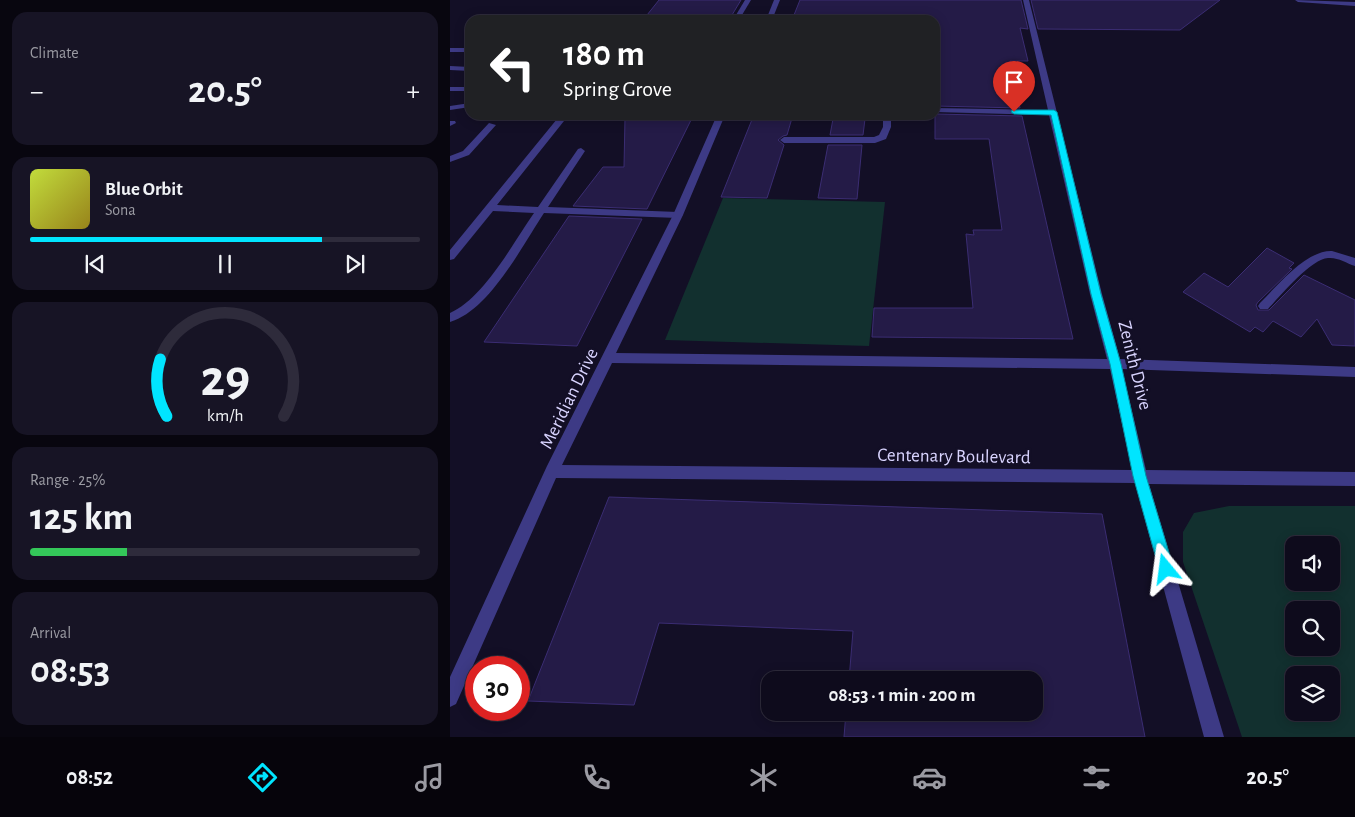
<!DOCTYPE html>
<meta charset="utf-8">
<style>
body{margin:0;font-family:"Alegreya Sans",sans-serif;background:#171425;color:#f1f3f6;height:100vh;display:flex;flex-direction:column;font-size:19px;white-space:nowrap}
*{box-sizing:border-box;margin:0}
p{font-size:16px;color:#9b9ba3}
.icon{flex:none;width:28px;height:28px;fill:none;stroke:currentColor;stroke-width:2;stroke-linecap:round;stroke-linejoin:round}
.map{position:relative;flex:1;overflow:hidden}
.sheet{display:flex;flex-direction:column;gap:12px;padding:12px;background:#08060f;width:450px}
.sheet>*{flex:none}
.guide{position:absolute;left:15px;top:15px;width:475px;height:105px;border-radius:15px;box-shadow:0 2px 12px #0003,0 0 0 1px #2e2b3b;background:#202124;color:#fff;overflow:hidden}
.controls{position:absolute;left:835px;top:536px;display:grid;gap:10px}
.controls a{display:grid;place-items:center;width:55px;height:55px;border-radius:10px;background:#0e0b1c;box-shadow:0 2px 12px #0003,0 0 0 1px #2e2b3b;font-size:25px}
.speed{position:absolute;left:15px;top:656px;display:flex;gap:10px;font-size:25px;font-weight:700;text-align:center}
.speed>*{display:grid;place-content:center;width:65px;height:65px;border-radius:50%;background:#0e0b1c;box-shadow:0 2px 12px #0003,0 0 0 1px #2e2b3b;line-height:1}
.speed .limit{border:8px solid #d22;background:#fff;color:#111}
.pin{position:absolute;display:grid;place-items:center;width:42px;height:42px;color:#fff;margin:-51px -21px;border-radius:50% 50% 50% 0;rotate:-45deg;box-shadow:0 0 5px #0007}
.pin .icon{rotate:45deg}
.me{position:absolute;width:55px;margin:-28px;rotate:344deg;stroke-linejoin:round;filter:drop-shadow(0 0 4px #0008)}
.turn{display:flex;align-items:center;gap:18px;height:105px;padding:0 15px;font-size:22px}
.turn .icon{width:65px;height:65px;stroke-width:2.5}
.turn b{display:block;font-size:35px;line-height:42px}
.big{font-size:38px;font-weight:700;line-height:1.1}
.sheet .widget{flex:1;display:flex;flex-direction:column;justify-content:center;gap:8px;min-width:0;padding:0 18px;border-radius:15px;background:#171425}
.sheet .dial{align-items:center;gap:0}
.dial svg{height:130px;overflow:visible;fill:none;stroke:#2e2b3b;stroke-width:7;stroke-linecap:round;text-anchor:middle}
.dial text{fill:#f1f3f6;stroke:none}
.song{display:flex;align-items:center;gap:15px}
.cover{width:60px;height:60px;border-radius:8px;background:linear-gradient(135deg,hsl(70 70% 55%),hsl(50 70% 35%))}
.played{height:5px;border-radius:2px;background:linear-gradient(90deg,#00e5ff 75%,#2e2b3b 75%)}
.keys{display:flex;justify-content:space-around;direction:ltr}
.heat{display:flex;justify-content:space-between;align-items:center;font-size:28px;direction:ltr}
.charge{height:8px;border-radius:4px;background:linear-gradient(90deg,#34c759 25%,#2e2b3b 0)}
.trip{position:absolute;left:311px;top:671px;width:282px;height:50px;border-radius:15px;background:#0e0b1c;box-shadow:0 2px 12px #0003,0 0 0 1px #2e2b3b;font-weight:700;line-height:50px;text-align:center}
.tab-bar{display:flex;height:80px;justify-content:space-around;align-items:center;background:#06040b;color:#9b9ba3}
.tab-bar .icon{width:35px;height:35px}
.tab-bar .active{color:#00e5ff}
.tab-bar b{font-size:22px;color:#f1f3f6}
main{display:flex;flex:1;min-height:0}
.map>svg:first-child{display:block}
</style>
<main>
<section class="sheet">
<div class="widget"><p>Climate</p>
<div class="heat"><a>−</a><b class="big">20.5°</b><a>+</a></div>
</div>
<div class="widget">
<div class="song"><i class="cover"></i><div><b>Blue Orbit</b><p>Sona</p></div></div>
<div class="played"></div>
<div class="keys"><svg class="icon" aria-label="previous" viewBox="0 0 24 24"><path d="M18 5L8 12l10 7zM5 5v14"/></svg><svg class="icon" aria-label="pause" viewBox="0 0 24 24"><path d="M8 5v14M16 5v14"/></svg><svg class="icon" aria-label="next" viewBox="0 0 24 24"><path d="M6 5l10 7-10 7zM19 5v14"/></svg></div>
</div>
<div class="widget dial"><svg viewBox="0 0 100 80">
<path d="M14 69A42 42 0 1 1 86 69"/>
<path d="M14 69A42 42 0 0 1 10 34" stroke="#00e5ff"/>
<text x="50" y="56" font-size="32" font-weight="700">29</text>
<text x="50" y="72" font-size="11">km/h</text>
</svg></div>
<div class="widget"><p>Range · 25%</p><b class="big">125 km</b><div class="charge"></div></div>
<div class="widget"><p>Arrival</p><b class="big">08:53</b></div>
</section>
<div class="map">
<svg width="905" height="737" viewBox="0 0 905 737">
<rect width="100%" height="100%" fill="#130f26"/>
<g fill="#12302f" fill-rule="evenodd">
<path d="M273,198L435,202L419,346L215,340Z"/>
<path d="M779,506H905V737H792L733,562V532L744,513ZM844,545H881V582H844ZM844,610H881V648H844ZM844,675H881V712H844Z"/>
</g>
<g fill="#241b47" stroke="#3b2d73">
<path d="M209,0H291L279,20H193Z"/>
<path d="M350,0H571L578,29L570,28L578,61H560L570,108L485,106V20H342Z"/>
<path d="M581,0H770L730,30L588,29Z"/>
<path d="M485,114L572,116L623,339L422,337L424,308H523L516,234L524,235L523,230H552L539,139H485Z"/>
<path d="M303,117L342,118L337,135L333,136L328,140L334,145L317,198L271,197Z"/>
<path d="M175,118H242L197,209L123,206L153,167H174Z"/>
<path d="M383,119H415L413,135H380Z"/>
<path d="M378,145H412L407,199L368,198Z"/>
<path d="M119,216L192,219L127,346L34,342Z"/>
<path d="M817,248L844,263L839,268L842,269L808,302L806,305L808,310H819L854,275L905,300V346L882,345L867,319L851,337L823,321L813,332L805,327L800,332L733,292L754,273L778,287Z"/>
<path d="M159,497L652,514L695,737H394L396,712H585V680H399L403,631L209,623L184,705L78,701Z"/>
</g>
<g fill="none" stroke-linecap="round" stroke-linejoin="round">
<g fill="#3d3a85" fill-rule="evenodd">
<path d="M295,0H301L289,20H283Z"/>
<rect x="0" y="48" width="20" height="4"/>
<path d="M0,66L20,67V71L0,70Z"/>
<rect x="0" y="87" width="20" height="4"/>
<path d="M20,103V107L0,110V106Z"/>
<path d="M433,115H441V127L436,139L425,143H334L330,140L334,137H424L429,135L433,127Z"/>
<path d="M107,119L114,121L47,205L88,207L128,149L131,148L135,151L98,207L228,212L233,215L228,218L94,213C72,246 39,311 0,322V313C34,298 63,243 84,213L43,211L4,259L0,260V250Z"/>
<path d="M0,121H5L6,123L0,126Z"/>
<path d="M39,123L46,125L19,155L0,162V156L13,151Z"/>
<path d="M882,251L905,258V266C896,263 888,257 878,258C861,259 830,296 818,309H810L808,306L810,303C827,286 856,250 882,251Z"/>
</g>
<g fill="#3d3a85" fill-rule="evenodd">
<path d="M324,0H330L322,20H316Z"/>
<path d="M573,0H579L652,294L670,359L905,367V377L672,369L696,470L905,472V486L699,484L774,737H754L685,483L106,478L6,704L0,707V677L97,466L223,215L267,115H275L233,215L166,353L657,359L640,294L599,115L485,112V108L598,110ZM162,363L660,369L682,470L112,465Z"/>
<path d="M845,0L905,2V6L848,2Z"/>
</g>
</g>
<path fill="#00e5ff" stroke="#0095a6" d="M562,110H604L607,112L651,294L671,364L696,476L724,569L721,575L716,577L711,575L709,569L683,476L660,364L641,294L601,115L564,114L561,112Z"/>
<g text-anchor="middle" stroke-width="5" stroke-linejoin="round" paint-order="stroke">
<g font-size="19" fill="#d9d4ff" stroke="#130f26">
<text transform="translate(686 365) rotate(76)" y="7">Zenith Drive</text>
<text transform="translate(118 398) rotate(-64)" y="7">Meridian Drive</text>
<text transform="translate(504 455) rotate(1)" y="7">Centenary Boulevard</text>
</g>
</g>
</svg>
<div class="controls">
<a><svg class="icon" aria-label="sound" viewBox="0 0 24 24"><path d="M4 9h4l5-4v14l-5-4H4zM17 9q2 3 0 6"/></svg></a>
<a><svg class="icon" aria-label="search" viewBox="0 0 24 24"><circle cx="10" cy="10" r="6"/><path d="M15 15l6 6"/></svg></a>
<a><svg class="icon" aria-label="layers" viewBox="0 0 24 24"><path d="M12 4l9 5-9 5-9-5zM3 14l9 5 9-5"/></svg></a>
</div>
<div class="speed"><div class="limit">30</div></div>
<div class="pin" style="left:564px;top:112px;background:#d93025"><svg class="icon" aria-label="arrive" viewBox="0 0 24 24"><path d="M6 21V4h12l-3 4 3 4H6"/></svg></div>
<svg class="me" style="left:716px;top:569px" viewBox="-20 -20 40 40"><path d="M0-17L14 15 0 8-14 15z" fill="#00e5ff" stroke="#fff" stroke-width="4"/></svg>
<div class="trip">08:53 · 1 min · 200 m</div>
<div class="guide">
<div class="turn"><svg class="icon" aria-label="left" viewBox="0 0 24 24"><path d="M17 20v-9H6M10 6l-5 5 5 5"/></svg><div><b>180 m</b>Spring Grove</div></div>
</div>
</div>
</main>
<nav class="tab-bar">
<b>08:52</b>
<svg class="icon active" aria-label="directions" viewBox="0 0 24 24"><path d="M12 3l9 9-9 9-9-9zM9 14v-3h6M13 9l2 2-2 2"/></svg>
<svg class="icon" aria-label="music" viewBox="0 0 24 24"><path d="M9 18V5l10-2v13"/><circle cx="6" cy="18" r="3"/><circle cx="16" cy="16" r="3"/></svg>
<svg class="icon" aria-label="phone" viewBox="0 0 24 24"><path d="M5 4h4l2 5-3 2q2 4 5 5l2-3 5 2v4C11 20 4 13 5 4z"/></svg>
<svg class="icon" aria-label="climate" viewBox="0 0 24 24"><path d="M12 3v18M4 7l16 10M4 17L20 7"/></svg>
<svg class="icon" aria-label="car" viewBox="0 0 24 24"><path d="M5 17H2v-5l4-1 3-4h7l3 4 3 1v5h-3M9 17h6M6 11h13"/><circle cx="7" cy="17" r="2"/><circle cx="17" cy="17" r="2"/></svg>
<svg class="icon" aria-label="filters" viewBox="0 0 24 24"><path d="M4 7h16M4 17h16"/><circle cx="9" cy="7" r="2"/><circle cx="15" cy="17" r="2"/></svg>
<b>20.5°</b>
</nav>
